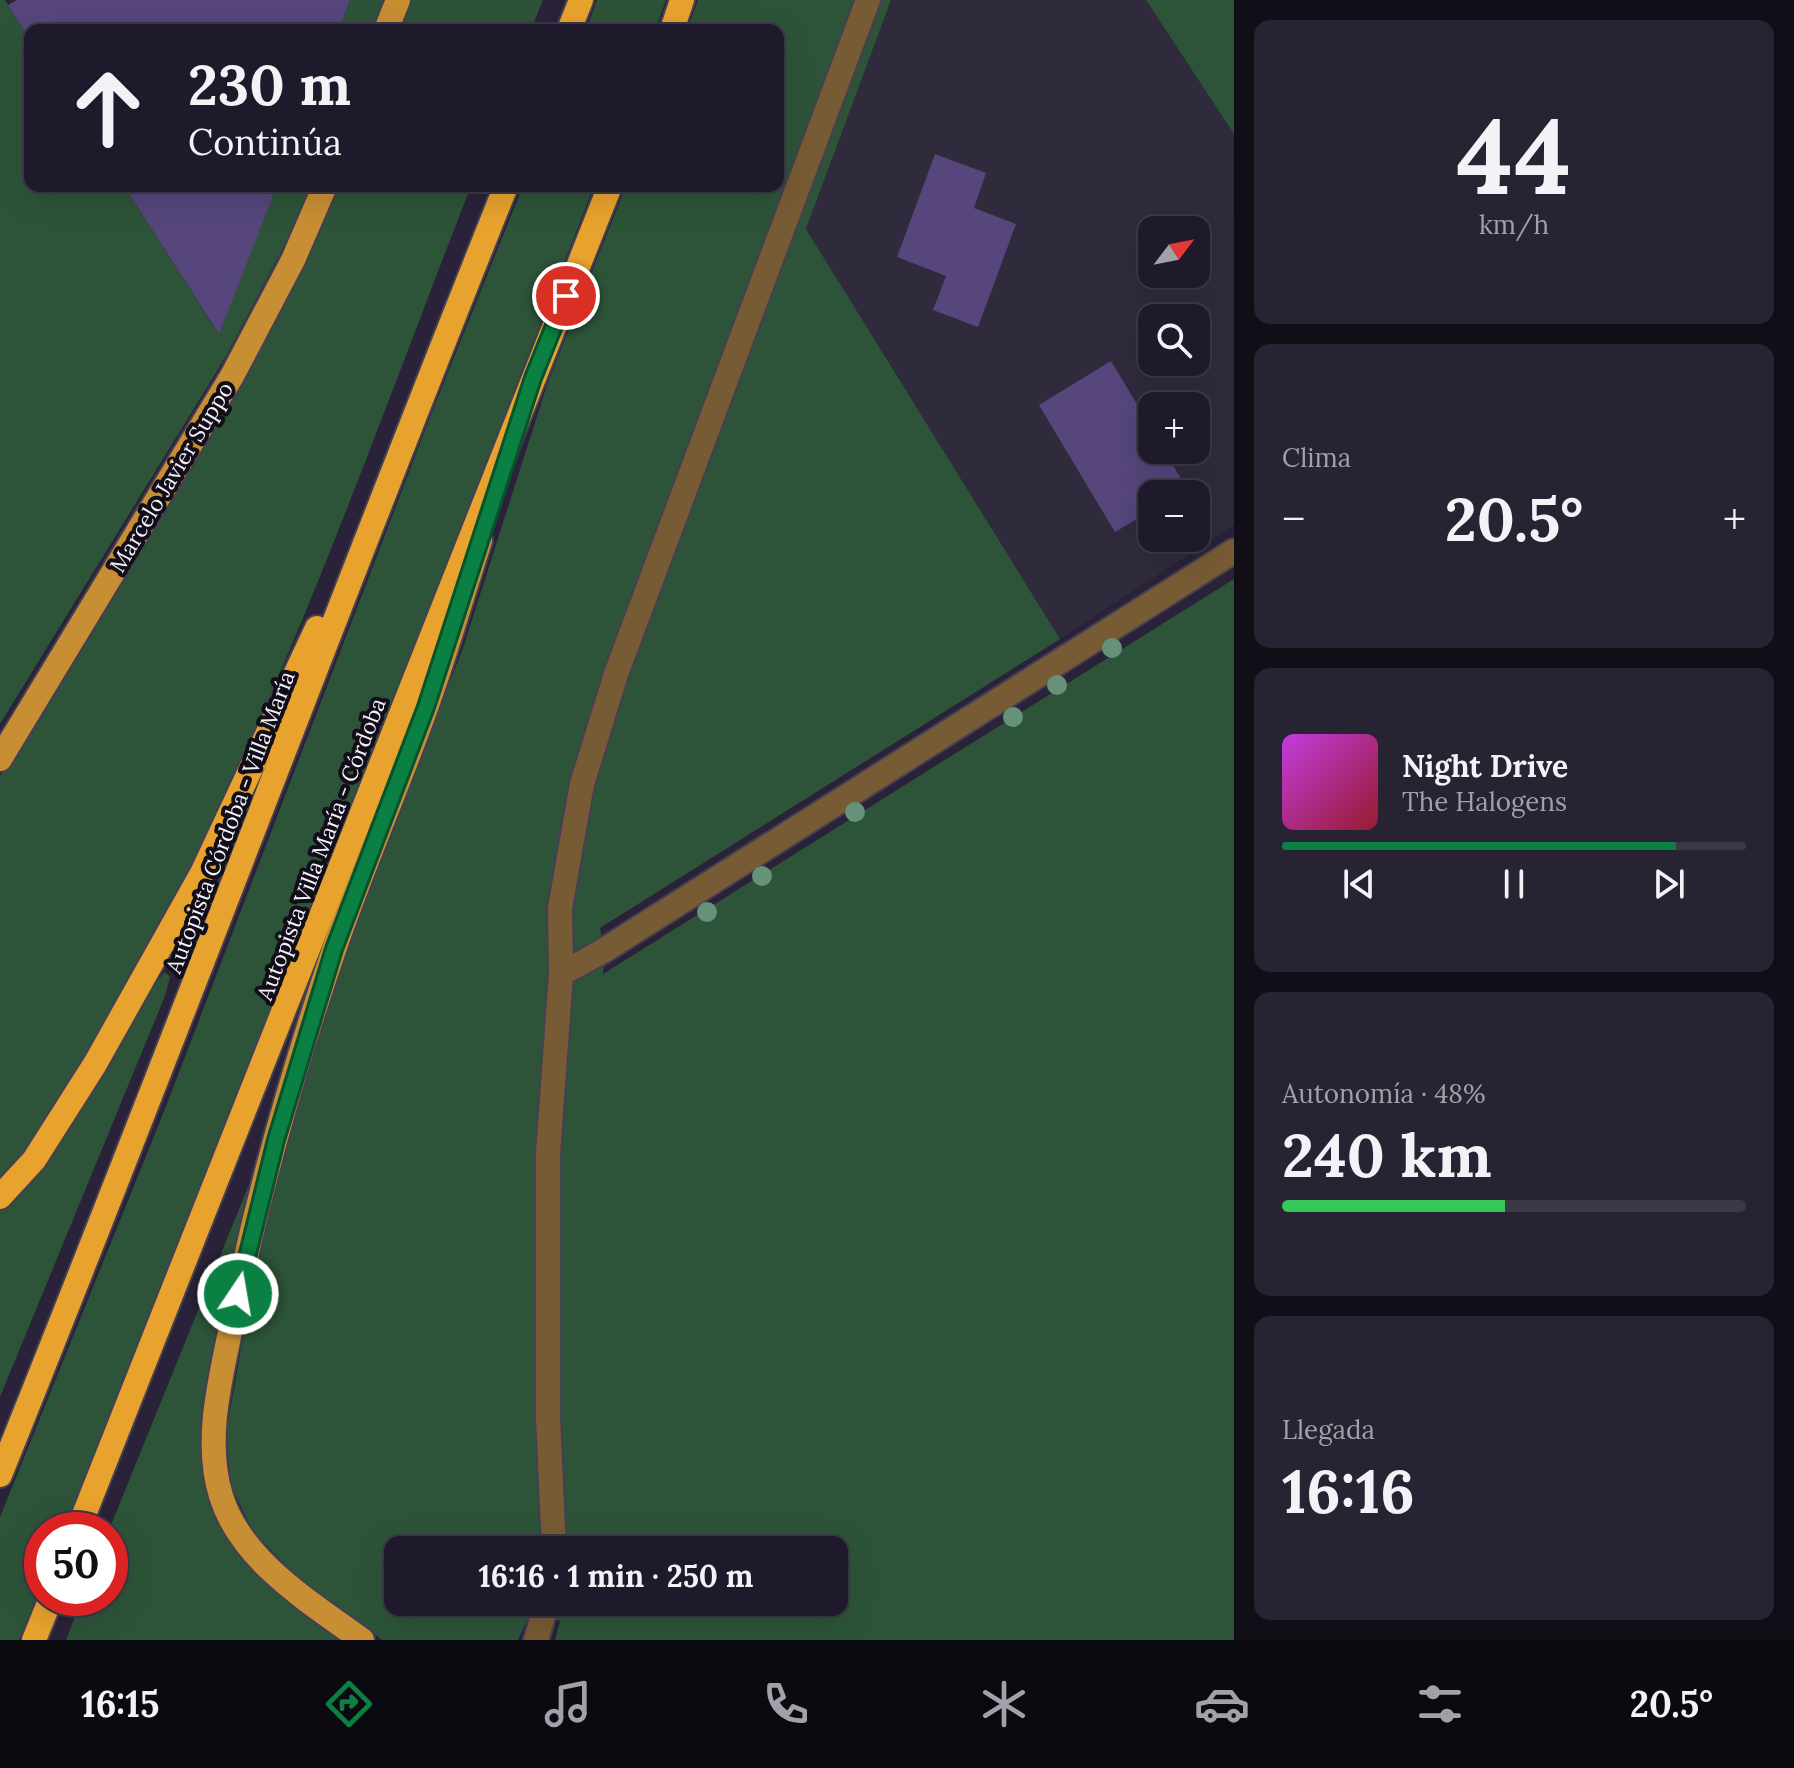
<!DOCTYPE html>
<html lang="es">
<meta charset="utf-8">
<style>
body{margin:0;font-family:Lora,serif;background:#272333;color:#f1f3f6;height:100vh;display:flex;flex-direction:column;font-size:30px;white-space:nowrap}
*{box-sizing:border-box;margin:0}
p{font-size:26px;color:#a1a1a9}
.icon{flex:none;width:44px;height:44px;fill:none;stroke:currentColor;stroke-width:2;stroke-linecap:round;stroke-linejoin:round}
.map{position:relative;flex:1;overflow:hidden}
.panel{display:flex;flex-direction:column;gap:20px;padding:20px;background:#110e18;width:560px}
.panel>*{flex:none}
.banner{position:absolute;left:24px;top:24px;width:760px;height:168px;border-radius:16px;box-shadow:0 8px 32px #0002,0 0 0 2px #3c3847;background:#1f1a2b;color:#f1f3f6;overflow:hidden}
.needle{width:52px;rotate:58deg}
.fabs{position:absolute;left:1138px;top:216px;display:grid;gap:16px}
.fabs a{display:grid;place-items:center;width:72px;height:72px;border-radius:16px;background:#1f1a2b;box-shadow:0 8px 32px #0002,0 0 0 2px #3c3847;font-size:40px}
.speed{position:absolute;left:24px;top:1512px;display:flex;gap:16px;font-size:40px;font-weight:700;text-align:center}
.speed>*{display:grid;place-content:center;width:104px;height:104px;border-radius:50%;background:#1f1a2b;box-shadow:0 8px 32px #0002,0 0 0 2px #3c3847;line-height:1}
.speed .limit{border:12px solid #d22;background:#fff;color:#111}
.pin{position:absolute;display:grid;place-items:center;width:68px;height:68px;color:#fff;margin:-34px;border:4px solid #fff;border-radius:50%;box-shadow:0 2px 8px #0007}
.me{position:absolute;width:88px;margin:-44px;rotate:12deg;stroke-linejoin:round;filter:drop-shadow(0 0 6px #0008)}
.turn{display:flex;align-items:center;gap:28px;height:168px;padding:0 32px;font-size:36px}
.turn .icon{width:104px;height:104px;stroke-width:2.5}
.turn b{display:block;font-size:56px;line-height:68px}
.big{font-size:60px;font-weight:700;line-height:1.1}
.panel .card{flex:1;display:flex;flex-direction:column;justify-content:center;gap:12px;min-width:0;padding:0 28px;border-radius:16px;background:#272333}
.panel .dial{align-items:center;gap:0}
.dial b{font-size:104px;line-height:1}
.song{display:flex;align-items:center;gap:24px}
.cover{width:96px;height:96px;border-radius:12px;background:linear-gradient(135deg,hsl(290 70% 55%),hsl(350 70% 35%))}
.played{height:8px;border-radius:4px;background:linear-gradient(90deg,#0b8043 85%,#3c3847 85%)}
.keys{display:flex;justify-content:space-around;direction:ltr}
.heat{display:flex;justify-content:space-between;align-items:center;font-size:44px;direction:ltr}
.charge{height:12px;border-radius:6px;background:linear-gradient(90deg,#34c759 48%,#3c3847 0)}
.trip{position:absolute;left:384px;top:1536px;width:464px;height:80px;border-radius:16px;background:#1f1a2b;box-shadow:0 8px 32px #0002,0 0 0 2px #3c3847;font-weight:700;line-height:80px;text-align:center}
.tabs{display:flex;height:128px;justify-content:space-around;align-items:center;background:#0c0a11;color:#a1a1a9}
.tabs .icon{width:56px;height:56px}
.tabs .on{color:#0b8043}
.tabs b{font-size:36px;color:#f1f3f6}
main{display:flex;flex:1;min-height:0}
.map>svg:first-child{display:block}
</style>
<main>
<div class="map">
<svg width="1234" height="1640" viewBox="0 0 1234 1640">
<rect width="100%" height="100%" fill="#292239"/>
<path fill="#2f2b3c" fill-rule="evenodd" d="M891,0H1146L1234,134V525L1060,639L806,229ZM1152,230H1196V274H1152ZM1152,318H1196V362H1152ZM1152,406H1196V450H1152ZM1152,494H1196V538H1152Z"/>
<g fill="#2d5439" fill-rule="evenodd">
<path d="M0,0H5L30,40V186H124L218,333L277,186H311L281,252L225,358L0,724Z"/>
<path d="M350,0H384L372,30H339Z"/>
<path d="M410,0H543L531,30H399Z"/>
<path d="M597,0H666L655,30H586Z"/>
<path d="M698,0H891L806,229L1060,639L600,928L605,955L603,974L1234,579V1640H555L560,1621L532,1610L518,1640H382L293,1573L253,1531L231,1486L226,1434L251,1293L299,1093L363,901L462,651L548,382L626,186H778V30H687ZM398,1550H834V1602H398Z"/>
<path d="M1146,0H1234V134Z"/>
<path d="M339,186H471C361,468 263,757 108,1017C76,1071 46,1135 0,1178V776L202,447L299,274Z"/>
<path d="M523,186H594L224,1135L64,1530H42V1584L19,1640H0V1517L165,1109L432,412Z"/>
<path d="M165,972L170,977L165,996L0,1397V1210L151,988Z"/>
<path d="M248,1187C252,1201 237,1250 232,1269C210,1369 167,1483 250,1568C277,1595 308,1618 340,1640H66L82,1598H110L109,1530Z"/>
</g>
<g fill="#56467c">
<path d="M17,0H350L339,30H30V40L8,5Z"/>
<path d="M935,154L986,173L974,208L1016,224L978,327L933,310L946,276L897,257Z"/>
<path d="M124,186H277L219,334Z"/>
<path d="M1111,361L1152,429V450H1164L1187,489L1178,494H1152V510L1115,532L1039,405Z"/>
</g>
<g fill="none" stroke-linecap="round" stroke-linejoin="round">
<g stroke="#453f54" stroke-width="28">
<g id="minor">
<path d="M561,974L603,951L1234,551"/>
<path d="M554,1550L548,1418V1154L561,974L560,908L582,784L616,674L868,0"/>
<path d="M536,1640L547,1602"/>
</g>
</g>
<g stroke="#453f54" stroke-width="28">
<g id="major">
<path d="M386,30L398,0"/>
<path d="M0,759L232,376L293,260L325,186"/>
<path d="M362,1640C310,1602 241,1561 221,1496C203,1438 222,1374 233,1317C258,1193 293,1070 334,950C362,868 397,789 426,708C446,653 462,596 480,541"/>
</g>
</g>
<g stroke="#453f54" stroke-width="28">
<g id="highway">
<path d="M569,30L581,0"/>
<path d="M672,30L682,0"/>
<path d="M0,1197L34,1160L95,1064L202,873L317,628"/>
<path d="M0,1475C173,1047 334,614 506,186"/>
<path d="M78,1530L610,186"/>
<path d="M34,1640L51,1598"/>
</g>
</g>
<use href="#minor" stroke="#775b34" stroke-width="24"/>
<use href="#major" stroke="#c88e33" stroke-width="24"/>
<use href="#highway" stroke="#e8a22e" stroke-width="24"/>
</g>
<g fill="#66917a">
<circle cx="1112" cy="648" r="10"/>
<circle cx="1057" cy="685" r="10"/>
<circle cx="1013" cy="717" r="10"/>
<circle cx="855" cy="812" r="10"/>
<circle cx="762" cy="876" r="10"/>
<circle cx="707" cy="912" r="10"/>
</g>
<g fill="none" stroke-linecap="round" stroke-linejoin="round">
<g stroke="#07532c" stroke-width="20">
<path id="route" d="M238,1294L276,1140L334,949L426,707L533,378L566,296"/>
</g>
<use href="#route" stroke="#0b8043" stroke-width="14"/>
</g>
<g text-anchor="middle" stroke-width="8" stroke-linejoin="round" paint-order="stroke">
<g font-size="22" fill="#f3f0fc" stroke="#110e18">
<text transform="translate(171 477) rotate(-59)" y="8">Marcelo Javier Suppo</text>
<text transform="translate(230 822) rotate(-69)" y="8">Autopista Córdoba - Villa María</text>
<text transform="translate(321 849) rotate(-69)" y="8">Autopista Villa María - Córdoba</text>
</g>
</g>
</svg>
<div class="fabs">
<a><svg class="needle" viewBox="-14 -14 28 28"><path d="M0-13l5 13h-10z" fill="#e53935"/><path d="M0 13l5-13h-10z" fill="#a1a1a9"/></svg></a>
<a><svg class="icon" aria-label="search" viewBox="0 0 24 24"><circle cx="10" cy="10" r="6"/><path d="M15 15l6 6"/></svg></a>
<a>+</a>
<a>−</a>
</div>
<div class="speed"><div class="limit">50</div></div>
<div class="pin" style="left:566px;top:296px;background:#d93025"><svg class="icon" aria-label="arrive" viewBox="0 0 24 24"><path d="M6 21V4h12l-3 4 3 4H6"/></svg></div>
<svg class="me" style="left:238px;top:1294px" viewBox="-20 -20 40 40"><circle r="17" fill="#0b8043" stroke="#fff" stroke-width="3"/><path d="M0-11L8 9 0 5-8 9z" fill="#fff"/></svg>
<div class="trip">16:16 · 1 min · 250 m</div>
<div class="banner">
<div class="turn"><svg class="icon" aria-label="ahead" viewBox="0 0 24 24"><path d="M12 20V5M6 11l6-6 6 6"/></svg><div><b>230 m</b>Continúa</div></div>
</div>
</div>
<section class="panel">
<div class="card dial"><b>44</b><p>km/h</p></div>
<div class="card"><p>Clima</p>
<div class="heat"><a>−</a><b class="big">20.5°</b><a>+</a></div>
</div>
<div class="card">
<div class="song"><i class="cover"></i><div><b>Night Drive</b><p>The Halogens</p></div></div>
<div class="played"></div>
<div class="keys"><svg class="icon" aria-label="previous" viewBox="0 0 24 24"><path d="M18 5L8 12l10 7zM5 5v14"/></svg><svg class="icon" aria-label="pause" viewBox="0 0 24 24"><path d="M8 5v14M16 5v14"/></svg><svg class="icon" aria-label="next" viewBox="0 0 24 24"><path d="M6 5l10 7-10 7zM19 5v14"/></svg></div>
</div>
<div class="card"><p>Autonomía · 48%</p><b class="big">240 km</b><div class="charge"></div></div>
<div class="card"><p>Llegada</p><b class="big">16:16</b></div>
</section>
</main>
<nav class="tabs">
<b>16:15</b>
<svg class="icon on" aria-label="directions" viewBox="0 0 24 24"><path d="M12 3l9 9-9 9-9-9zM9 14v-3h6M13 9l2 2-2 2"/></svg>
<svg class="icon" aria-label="music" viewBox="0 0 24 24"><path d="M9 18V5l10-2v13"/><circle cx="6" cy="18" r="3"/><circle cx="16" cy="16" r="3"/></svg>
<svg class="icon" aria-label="phone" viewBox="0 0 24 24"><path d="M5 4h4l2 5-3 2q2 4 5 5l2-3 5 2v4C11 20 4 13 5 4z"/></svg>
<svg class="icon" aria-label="climate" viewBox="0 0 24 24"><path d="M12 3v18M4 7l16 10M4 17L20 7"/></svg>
<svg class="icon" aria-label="car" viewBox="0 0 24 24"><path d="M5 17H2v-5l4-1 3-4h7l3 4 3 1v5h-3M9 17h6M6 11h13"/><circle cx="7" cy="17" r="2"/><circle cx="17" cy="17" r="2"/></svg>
<svg class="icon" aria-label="filters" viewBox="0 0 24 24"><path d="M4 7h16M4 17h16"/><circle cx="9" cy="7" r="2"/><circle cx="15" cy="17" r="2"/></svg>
<b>20.5°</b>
</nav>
